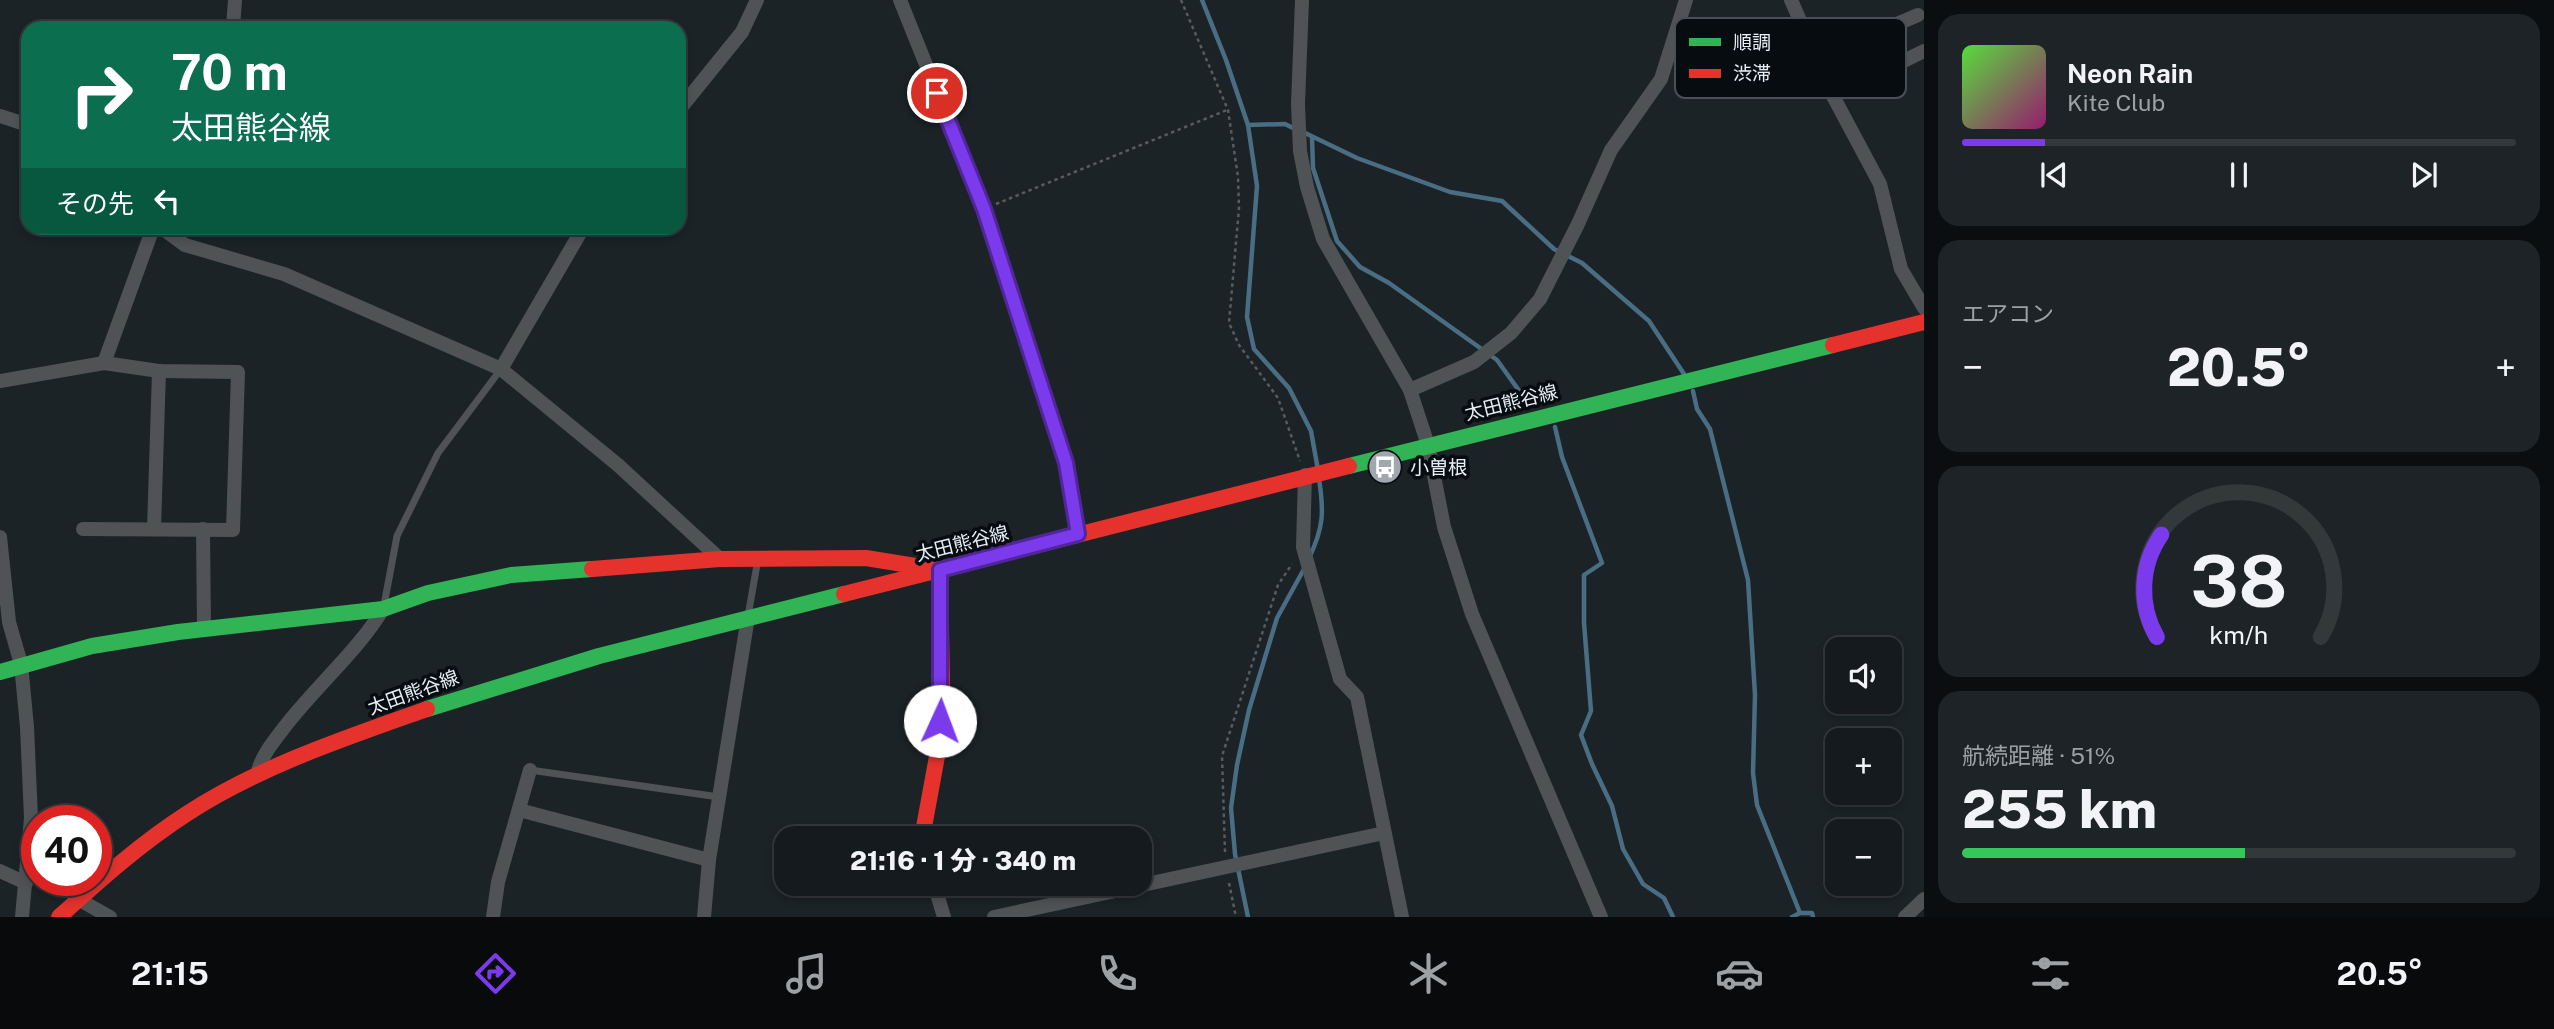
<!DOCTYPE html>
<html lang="ja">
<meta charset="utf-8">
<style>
body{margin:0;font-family:"Public Sans","Noto Sans JP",sans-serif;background:#1d2326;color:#f1f3f6;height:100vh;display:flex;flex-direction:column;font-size:26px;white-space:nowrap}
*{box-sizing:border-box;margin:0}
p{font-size:23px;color:#9da1a4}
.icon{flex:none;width:38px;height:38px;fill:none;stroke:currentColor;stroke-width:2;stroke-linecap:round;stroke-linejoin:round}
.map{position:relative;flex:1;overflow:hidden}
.drawer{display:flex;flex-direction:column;gap:14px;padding:14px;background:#0b0e10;width:630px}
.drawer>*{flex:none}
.top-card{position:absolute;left:21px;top:21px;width:665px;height:214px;border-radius:21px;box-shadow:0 4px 10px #0003,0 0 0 2px #33383b;background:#0b6e4f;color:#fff;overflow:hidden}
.controls{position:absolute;left:1825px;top:637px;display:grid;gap:14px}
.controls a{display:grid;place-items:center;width:77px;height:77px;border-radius:14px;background:#141a1d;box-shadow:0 4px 10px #0003,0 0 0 2px #33383b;font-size:35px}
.speed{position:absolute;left:21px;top:805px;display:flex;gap:14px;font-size:35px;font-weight:700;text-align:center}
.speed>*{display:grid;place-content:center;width:91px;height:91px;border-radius:50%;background:#141a1d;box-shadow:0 4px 10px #0003,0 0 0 2px #33383b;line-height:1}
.speed .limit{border:10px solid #d22;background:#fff;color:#111}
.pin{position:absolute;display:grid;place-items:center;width:60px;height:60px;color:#fff;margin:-30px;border:4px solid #fff;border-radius:50%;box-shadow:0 2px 7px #0007}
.me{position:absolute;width:77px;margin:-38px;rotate:2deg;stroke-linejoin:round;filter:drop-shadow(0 0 5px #0008)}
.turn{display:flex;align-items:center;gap:24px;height:147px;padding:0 35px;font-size:32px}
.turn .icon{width:91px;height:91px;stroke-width:2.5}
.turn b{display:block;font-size:49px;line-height:60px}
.then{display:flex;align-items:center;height:66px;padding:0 35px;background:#0003;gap:14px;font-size:26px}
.big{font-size:52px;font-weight:800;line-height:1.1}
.drawer .tile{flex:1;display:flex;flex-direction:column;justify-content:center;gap:10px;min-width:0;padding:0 24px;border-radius:21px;background:#1d2326}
.drawer .dial{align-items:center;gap:0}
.dial svg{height:182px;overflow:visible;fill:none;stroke:#33383b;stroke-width:7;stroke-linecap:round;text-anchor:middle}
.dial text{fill:#f1f3f6;stroke:none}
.song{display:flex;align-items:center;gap:21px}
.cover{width:84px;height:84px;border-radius:10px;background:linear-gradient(135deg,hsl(110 70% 55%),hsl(320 70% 35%))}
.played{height:7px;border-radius:4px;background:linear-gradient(90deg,#7c3aed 15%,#33383b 15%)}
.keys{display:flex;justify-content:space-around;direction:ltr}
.heat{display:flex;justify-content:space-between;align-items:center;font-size:38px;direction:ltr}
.charge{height:10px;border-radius:5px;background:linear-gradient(90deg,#34c759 51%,#33383b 0)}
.trip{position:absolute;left:774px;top:826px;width:378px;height:70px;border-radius:21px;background:#141a1d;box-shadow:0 4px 10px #0003,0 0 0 2px #33383b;font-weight:800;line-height:70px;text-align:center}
.tabs{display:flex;height:112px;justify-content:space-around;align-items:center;background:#080a0c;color:#9da1a4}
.tabs .icon{width:49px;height:49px}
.tabs .active{color:#7c3aed}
.tabs b{font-size:32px;color:#f1f3f6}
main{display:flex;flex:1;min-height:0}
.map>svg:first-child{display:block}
</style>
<main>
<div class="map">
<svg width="1924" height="917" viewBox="0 0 1924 917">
<rect width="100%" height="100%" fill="#1b2327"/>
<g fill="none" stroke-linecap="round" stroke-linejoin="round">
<g stroke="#496d83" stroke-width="4.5">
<path d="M1202,0L1226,60L1248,125L1257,186L1247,317L1254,349L1289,388L1311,431L1318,470"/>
<path d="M1248,125L1285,124L1295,129"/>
<path d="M1303,132L1357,158L1450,192L1502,201L1554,249L1582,263L1649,321L1684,374"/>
<path d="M1312,137L1313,168L1337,241L1360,267L1389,283L1497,360L1530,406"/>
<path d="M1693,391L1697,409L1710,429L1748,580L1755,695L1753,773L1757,805L1800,913"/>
<path d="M1555,427L1562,457L1602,563L1584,575V623L1591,711L1581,735L1592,764L1612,806L1623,849L1643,884L1664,898L1673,917"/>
<path d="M1309,558C1324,527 1324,511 1319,479"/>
<path d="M1248,917L1235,854L1231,808L1237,765L1249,710L1277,618L1304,569"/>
<path d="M1792,917L1800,913H1812L1813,917"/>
</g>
<g stroke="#585c5e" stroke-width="2.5" stroke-dasharray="3.5 3.5" stroke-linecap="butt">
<path d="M1181,0L1228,110L1238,177L1239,208L1229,323L1239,345L1278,398L1300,461"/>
<path d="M996,204L1227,110"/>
<path d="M1225,852L1222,756L1278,585L1292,564"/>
<path d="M1229,883L1236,917"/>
</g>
<g stroke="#505355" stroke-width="7">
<path d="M384,605L397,536L438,453L501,369"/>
<path d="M748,616L758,559"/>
<path d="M530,770L719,797"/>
</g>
<g stroke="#505355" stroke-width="14">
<path d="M900,0L984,209L1066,463L1078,535"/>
<path d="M1302,0L1298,104L1300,151L1307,187L1323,239L1410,390L1428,445L1444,527L1472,614L1601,917"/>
<path d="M1791,0L1833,96L1880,184L1901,269L1924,308"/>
<path d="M233,28L235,0"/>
<path d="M1817,58L1918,15"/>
<path d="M1833,96L1924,51"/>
<path d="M679,110L742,32L757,0"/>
<path d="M0,116L28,125"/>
<path d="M162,228L185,245L284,274L501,369L618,465L720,559"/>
<path d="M501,369L583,228"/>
<path d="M0,381L104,363L153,228"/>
<path d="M1410,390L1474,362L1511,333L1540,299L1578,224L1611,150L1661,79L1686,0"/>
<path d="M1305,475L1303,547L1340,679L1357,697L1402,917"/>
<path d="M83,529L233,530L238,372L159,371L104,363"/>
<path d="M154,529L159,371"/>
<path d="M203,529L204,629"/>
<path d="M0,537L9,622L21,664L27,727L31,818L22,917"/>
<path d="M257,775C261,756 272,744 283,729C314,688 358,651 383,609"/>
<path d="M519,810L709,860"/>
<path d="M0,871L26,883"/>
<path d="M934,884L944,917"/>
<path d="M78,899L110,917"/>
<path d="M493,917L498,882L530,770"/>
<path d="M704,917L709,860L748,617"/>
<path d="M994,917L1384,833"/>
<path d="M1905,917L1924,899"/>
</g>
<g stroke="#30b455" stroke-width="16">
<path d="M1349,466L1833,345"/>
<path d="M0,672L92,646L178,632L383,609L428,593L511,575L592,569"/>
<path d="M427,709L599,656L844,594"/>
</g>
<g stroke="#e5322d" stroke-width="16">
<path d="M1833,345L1924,322"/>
<path d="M592,569L720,559L866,558L940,570L942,684L940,740L922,838"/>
<path d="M844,594L1349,466"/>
<path d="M59,917C100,880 141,843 188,813C261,766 345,738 427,709"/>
</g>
</g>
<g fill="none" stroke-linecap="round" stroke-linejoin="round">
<g stroke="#51269a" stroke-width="18">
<path id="route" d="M937,93L984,209L1066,463L1078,534L940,570V721"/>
</g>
<use href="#route" stroke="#7c3aed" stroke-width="12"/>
</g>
<defs>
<g id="bus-disc" transform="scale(1.75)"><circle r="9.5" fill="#9fa8ae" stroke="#060c10"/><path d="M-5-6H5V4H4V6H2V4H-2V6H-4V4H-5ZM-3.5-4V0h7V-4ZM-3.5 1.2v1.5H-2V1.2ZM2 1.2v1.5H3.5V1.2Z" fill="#fff"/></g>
</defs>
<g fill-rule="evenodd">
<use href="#bus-disc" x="1385" y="467"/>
</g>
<g text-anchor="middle" stroke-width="7" stroke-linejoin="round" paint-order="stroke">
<g font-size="19" fill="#e6eff6" stroke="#060c10">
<text transform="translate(1511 402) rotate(-14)" y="7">太田熊谷線</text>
<text transform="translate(962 543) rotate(-14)" y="7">太田熊谷線</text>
<text transform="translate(413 692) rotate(-20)" y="7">太田熊谷線</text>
</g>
<g font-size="19" fill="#e6eff6" stroke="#060c10" text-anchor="start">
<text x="1410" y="474">小曽根</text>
</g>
</g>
<rect x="1675" y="18" width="231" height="80" rx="10" fill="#060c10" stroke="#495055" stroke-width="2"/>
<rect x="1689" y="38" width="32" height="8" fill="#30b455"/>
<rect x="1689" y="69" width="32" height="9" fill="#e5322d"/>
<g font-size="19" fill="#e6eff6">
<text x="1733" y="49">順調</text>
<text x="1733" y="80">渋滞</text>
</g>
</svg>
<div class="controls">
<a><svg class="icon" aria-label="sound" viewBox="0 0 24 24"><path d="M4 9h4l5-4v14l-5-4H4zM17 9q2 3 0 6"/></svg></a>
<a>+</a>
<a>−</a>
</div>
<div class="speed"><div class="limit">40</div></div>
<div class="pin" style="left:937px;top:93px;background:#d93025"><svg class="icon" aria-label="arrive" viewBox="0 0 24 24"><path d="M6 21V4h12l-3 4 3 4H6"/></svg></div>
<svg class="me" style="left:940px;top:721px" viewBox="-20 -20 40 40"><circle r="19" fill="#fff"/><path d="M0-13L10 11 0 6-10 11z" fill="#7c3aed"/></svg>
<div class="trip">21:16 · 1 分 · 340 m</div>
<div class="top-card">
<div class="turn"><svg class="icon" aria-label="right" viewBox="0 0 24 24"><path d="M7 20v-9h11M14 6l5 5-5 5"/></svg><div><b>70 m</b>太田熊谷線</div></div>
<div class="then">その先<svg class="icon" aria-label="left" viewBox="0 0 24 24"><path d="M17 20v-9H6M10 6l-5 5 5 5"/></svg></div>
</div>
</div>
<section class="drawer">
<div class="tile">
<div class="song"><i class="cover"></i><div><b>Neon Rain</b><p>Kite Club</p></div></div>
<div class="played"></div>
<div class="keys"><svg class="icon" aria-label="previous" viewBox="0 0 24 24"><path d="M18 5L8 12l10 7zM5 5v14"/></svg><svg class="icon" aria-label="pause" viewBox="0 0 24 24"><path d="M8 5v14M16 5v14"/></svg><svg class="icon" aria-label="next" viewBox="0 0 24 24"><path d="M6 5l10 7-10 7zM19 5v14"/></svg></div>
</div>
<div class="tile"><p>エアコン</p>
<div class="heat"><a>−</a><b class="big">20.5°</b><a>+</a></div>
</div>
<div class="tile dial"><svg viewBox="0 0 100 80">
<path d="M14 69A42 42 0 1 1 86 69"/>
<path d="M14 69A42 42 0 0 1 16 24" stroke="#7c3aed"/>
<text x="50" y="56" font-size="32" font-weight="700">38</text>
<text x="50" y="72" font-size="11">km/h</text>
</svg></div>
<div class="tile"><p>航続距離 · 51%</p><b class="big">255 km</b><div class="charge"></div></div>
</section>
</main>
<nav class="tabs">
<b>21:15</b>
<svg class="icon active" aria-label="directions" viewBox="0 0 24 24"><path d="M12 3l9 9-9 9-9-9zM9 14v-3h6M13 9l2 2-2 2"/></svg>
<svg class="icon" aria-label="music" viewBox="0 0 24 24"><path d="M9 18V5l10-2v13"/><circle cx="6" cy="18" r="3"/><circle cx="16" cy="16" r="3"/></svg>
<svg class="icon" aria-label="phone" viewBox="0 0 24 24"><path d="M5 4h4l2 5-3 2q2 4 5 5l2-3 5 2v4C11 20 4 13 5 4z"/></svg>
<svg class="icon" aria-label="climate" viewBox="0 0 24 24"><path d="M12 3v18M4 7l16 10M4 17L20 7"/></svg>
<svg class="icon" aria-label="car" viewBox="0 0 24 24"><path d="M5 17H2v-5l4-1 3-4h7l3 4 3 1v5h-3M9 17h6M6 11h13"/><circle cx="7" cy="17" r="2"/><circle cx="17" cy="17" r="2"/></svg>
<svg class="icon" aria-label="filters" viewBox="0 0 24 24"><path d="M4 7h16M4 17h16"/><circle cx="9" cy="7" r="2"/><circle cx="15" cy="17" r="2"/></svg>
<b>20.5°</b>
</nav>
